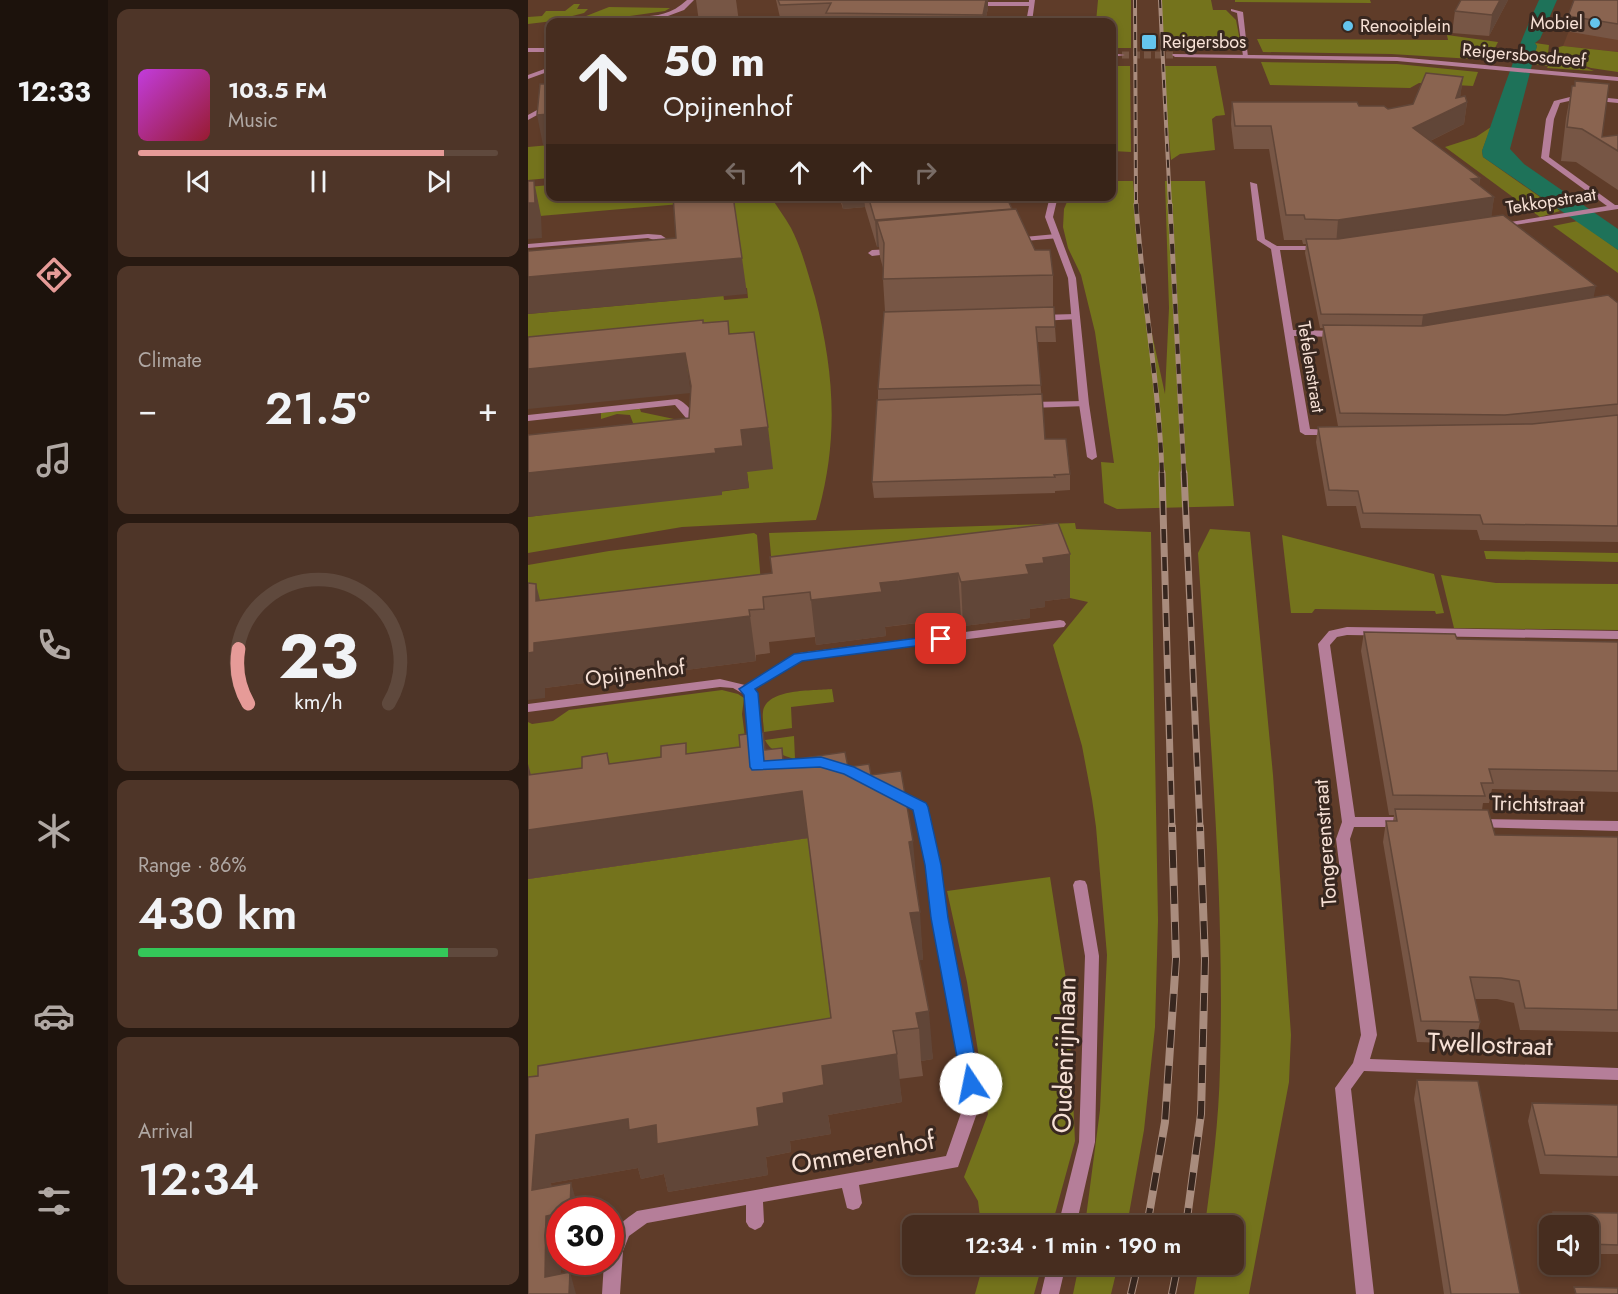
<!DOCTYPE html>
<meta charset="utf-8">
<style>
body{margin:0;font-family:Jost,sans-serif;background:#4e3528;color:#f1f3f6;height:100vh;display:flex;flex-direction:column;font-size:22px;white-space:nowrap}
*{box-sizing:border-box;margin:0}
p{font-size:20px;color:#b0a8a4}
.icon{flex:none;width:33px;height:33px;fill:none;stroke:currentColor;stroke-width:2;stroke-linecap:round;stroke-linejoin:round}
.map{position:relative;flex:1;overflow:hidden}
.panel{display:flex;flex-direction:column;gap:9px;padding:9px;background:#271911;width:420px}
.panel>*{flex:none}
.banner{position:absolute;left:18px;top:18px;width:570px;height:183px;border-radius:12px;box-shadow:0 3px 9px #0003,0 0 0 2px #5f493d;background:#472d1f;color:#f1f3f6;overflow:hidden}
.tools{position:absolute;left:1011px;top:1215px;display:grid;gap:12px}
.tools a{display:grid;place-items:center;width:60px;height:60px;border-radius:12px;background:#472d1f;box-shadow:0 3px 9px #0003,0 0 0 2px #5f493d;font-size:30px}
.speed{position:absolute;left:18px;top:1197px;display:flex;gap:12px;font-size:30px;font-weight:700;text-align:center}
.speed>*{display:grid;place-content:center;width:78px;height:78px;border-radius:50%;background:#472d1f;box-shadow:0 3px 9px #0003,0 0 0 2px #5f493d;line-height:1}
.speed .limit{border:9px solid #d22;background:#fff;color:#111}
.pin{position:absolute;display:grid;place-items:center;width:51px;height:51px;color:#fff;margin:-26px;border-radius:12px;box-shadow:0 3px 9px #0006}
.me{position:absolute;width:66px;margin:-33px;rotate:349deg;stroke-linejoin:round;filter:drop-shadow(0 0 4px #0008)}
.turn{display:flex;align-items:center;gap:21px;height:126px;padding:0 18px;font-size:27px}
.turn .icon{width:78px;height:78px;stroke-width:2.5}
.turn b{display:block;font-size:42px;line-height:51px}
.lanes{display:flex;align-items:center;height:57px;padding:0 18px;background:#0003;justify-content:center;gap:30px;direction:ltr}
.lanes .off{opacity:.35}
.big{font-size:45px;font-weight:600;line-height:1.1}
.panel .widget{flex:1;display:flex;flex-direction:column;justify-content:center;gap:9px;min-width:0;padding:0 21px;border-radius:12px;background:#4e3528}
.panel .dial{align-items:center;gap:0}
.dial svg{height:156px;overflow:visible;fill:none;stroke:#5f493d;stroke-width:7;stroke-linecap:round;text-anchor:middle}
.dial text{fill:#f1f3f6;stroke:none}
.song{display:flex;align-items:center;gap:18px}
.cover{width:72px;height:72px;border-radius:9px;background:linear-gradient(135deg,hsl(290 70% 55%),hsl(350 70% 35%))}
.played{height:6px;border-radius:3px;background:linear-gradient(90deg,#e69b98 85%,#5f493d 85%)}
.keys{display:flex;justify-content:space-around;direction:ltr}
.heat{display:flex;justify-content:space-between;align-items:center;font-size:33px;direction:ltr}
.charge{height:9px;border-radius:4px;background:linear-gradient(90deg,#34c759 86%,#5f493d 0)}
.trip{position:absolute;left:374px;top:1215px;width:342px;height:60px;border-radius:12px;background:#472d1f;box-shadow:0 3px 9px #0003,0 0 0 2px #5f493d;font-weight:600;line-height:60px;text-align:center}
main{display:flex;flex:1;min-height:0}
.tab-bar{display:flex;flex-direction:column;width:108px;justify-content:space-around;align-items:center;background:#1c120c;color:#b0a8a4}
.tab-bar .icon{width:42px;height:42px}
.tab-bar .active{color:#e69b98}
.tab-bar b{font-size:27px;color:#f1f3f6}
.map>svg:first-child{display:block}
</style>
<main>
<nav class="tab-bar">
<b>12:33</b>
<svg class="icon active" aria-label="directions" viewBox="0 0 24 24"><path d="M12 3l9 9-9 9-9-9zM9 14v-3h6M13 9l2 2-2 2"/></svg>
<svg class="icon" aria-label="music" viewBox="0 0 24 24"><path d="M9 18V5l10-2v13"/><circle cx="6" cy="18" r="3"/><circle cx="16" cy="16" r="3"/></svg>
<svg class="icon" aria-label="phone" viewBox="0 0 24 24"><path d="M5 4h4l2 5-3 2q2 4 5 5l2-3 5 2v4C11 20 4 13 5 4z"/></svg>
<svg class="icon" aria-label="climate" viewBox="0 0 24 24"><path d="M12 3v18M4 7l16 10M4 17L20 7"/></svg>
<svg class="icon" aria-label="car" viewBox="0 0 24 24"><path d="M5 17H2v-5l4-1 3-4h7l3 4 3 1v5h-3M9 17h6M6 11h13"/><circle cx="7" cy="17" r="2"/><circle cx="17" cy="17" r="2"/></svg>
<svg class="icon" aria-label="filters" viewBox="0 0 24 24"><path d="M4 7h16M4 17h16"/><circle cx="9" cy="7" r="2"/><circle cx="15" cy="17" r="2"/></svg>
</nav>
<section class="panel">
<div class="widget">
<div class="song"><i class="cover"></i><div><b>103.5 FM</b><p>Music</p></div></div>
<div class="played"></div>
<div class="keys"><svg class="icon" aria-label="previous" viewBox="0 0 24 24"><path d="M18 5L8 12l10 7zM5 5v14"/></svg><svg class="icon" aria-label="pause" viewBox="0 0 24 24"><path d="M8 5v14M16 5v14"/></svg><svg class="icon" aria-label="next" viewBox="0 0 24 24"><path d="M6 5l10 7-10 7zM19 5v14"/></svg></div>
</div>
<div class="widget"><p>Climate</p>
<div class="heat"><a>−</a><b class="big">21.5°</b><a>+</a></div>
</div>
<div class="widget dial"><svg viewBox="0 0 100 80">
<path d="M14 69A42 42 0 1 1 86 69"/>
<path d="M14 69A42 42 0 0 1 9 41" stroke="#e69b98"/>
<text x="50" y="56" font-size="32" font-weight="700">23</text>
<text x="50" y="72" font-size="11">km/h</text>
</svg></div>
<div class="widget"><p>Range · 86%</p><b class="big">430 km</b><div class="charge"></div></div>
<div class="widget"><p>Arrival</p><b class="big">12:34</b></div>
</section>
<div class="map">
<svg width="1090" height="1294" viewBox="0 0 1090 1294">
<rect width="100%" height="100%" fill="#5f3c29"/>
<path fill="#6d432d" d="M1053,0H1090V52L1035,46Z"/>
<g fill="#74731c">
<path d="M570,0H603V48H584V22H568Z"/>
<path d="M632,0H683L685,10H698L708,20L713,46L700,50L633,49Z"/>
<path d="M707,0H842L843,3L707,2Z"/>
<path d="M46,4H52L49,9H60L56,13L25,21L0,24V17L14,16L18,11H37Z"/>
<path d="M81,7L142,8L137,11L60,22H43Z"/>
<path d="M919,35L970,42L961,60L863,54L735,52L729,39L920,40Z"/>
<path d="M1007,43L1021,45L1020,54L1066,71L1019,68L1020,66L1003,64L1009,46Z"/>
<path d="M1035,46L1090,52V72L1063,68L1030,56L1028,53L1031,47Z"/>
<path d="M733,62L869,64L950,72L945,86L891,83L882,88L742,85Z"/>
<path d="M584,66H602L603,152L584,151Z"/>
<path d="M634,66H688L697,115L688,116L684,119L687,150L652,154L643,160Z"/>
<path d="M963,127L954,151L955,157L1032,211L1012,217L917,147L948,137Z"/>
<path d="M22,145V178L0,180V147Z"/>
<path d="M584,181H605L614,288L637,394L641,308L637,181H677L706,506L589,509L576,503L573,462L586,463L567,332L553,275L540,248L535,227L536,209L541,197L584,196Z"/>
<path d="M22,185V196L202,197L164,203L0,217V187Z"/>
<path d="M206,197H243C249,207 257,217 263,228C274,249 280,274 287,297C307,375 311,442 288,520L154,527L0,553V517L221,488L219,472L231,371L0,377V314L174,298L195,293L196,300L220,298L219,288H211L199,205L207,204Z"/>
<path d="M1050,221L1090,250V273L1025,226Z"/>
<path d="M112,409L113,412L146,419L148,424L120,427L105,423L102,415L89,414L73,419V413Z"/>
<path d="M547,523L548,529L623,532L630,920L627,1027L616,1130L599,1225H557L572,1110L579,955L568,827L564,799L554,746L525,645L560,602L542,598L531,566L247,601L241,533Z"/>
<path d="M682,529L722,532L745,775L763,1035L761,1082L721,1294H666L671,1265L705,1264V1226L677,1225C684,1173 691,1120 692,1067C697,896 681,724 670,553Z"/>
<path d="M226,533L229,535L236,619L0,648V565L81,551Z"/>
<path d="M754,535L906,574L916,613L908,614L907,611L787,609L784,613H763Z"/>
<path d="M956,551L1090,553V562L958,559Z"/>
<path d="M913,575L968,583L1090,584V630L926,628Z"/>
<path d="M304,689L306,702L263,707L264,728L236,732C236,726 234,718 235,712C238,688 285,691 304,689Z"/>
<path d="M194,690L210,694L216,698L214,714L219,753L0,793V722L4,724L25,721L41,710Z"/>
<path d="M266,736L267,759C255,756 242,751 237,740Z"/>
<path d="M280,838L309,1067L0,1128V879Z"/>
<path d="M522,877L540,992L547,1141L524,1225H453L450,1201L436,1177L460,1114L439,982L419,891Z"/>
<path d="M455,1265H514L506,1294H447Z"/>
<path d="M551,1265H590L583,1294H545Z"/>
</g>
<path fill="#1e7259" d="M1011,0H1029L1012,39L1007,43L1009,46L982,149L996,164L1090,229V250L955,157L954,151C972,100 988,49 1011,0Z"/>
<g fill="none" stroke-linecap="round" stroke-linejoin="round">
<path stroke="#765543" stroke-width="7" stroke-dasharray="7 4" stroke-linecap="butt" d="M594,55H647"/>
<g fill="#b57e99" fill-rule="evenodd">
<path d="M528,234H531V238L485,242L481,240L485,238Z"/>
<path d="M366,249L370,251L369,253L344,256L340,253L344,250Z"/>
<path d="M548,314L552,317L551,319L510,321L506,318L510,315Z"/>
<path d="M556,401L559,402V406L501,408L496,405L501,402Z"/>
</g>
<g fill="#b57e99" fill-rule="evenodd">
<path d="M159,0H166L156,10L132,19L68,22C98,7 128,29 159,0Z"/>
<path d="M501,0H507L504,22H498L501,6H444L441,4L444,2H501Z"/>
<path d="M703,9L715,12L720,57L715,56L709,13L703,11Z"/>
<path d="M22,67V71L0,79V75Z"/>
<path d="M1050,95L1090,99V103L1050,99L1032,103L1026,119L1021,157L1087,205H1090V209L967,228V224H970L1079,206L1013,158L1018,119L1026,101Z"/>
<path d="M22,103V108L0,120V115Z"/>
<path d="M722,182L729,184L737,239L749,246H792L796,248L792,250H752L765,330L810,331L815,334L810,337L766,336L782,429L805,430L810,433L809,435H777L772,432L743,249L729,240Z"/>
<path d="M522,196H530L525,217L548,278L561,404L569,457L564,460L559,457L551,404L540,278L517,217Z"/>
<path d="M120,234L133,235L139,239L140,254L133,252L132,242L120,238L0,248V244Z"/>
<path d="M149,399C161,404 172,419 167,432H159L158,418L147,405L0,421V415Z"/>
<path d="M532,620L536,621L538,624L536,627L274,660L226,690L229,693L234,750L228,754L222,750L217,695L205,688L192,687L0,712V704L192,679L217,685L271,653Z"/>
<path d="M819,627L1090,631V639L819,635L809,637L802,645L827,817H874L879,819L881,822L879,825L874,827H826L822,839L849,1035L842,1059L1090,1068V1080L836,1071L823,1089L846,1294H828L807,1088L825,1063L833,1035L808,839L814,822L790,644L801,631Z"/>
<path d="M365,789L397,804L399,807L412,865L418,918L451,1084L449,1113L430,1167L331,1185L334,1203L331,1208L325,1210L319,1208L314,1188L235,1202L236,1222L233,1227L227,1230L221,1227L218,1222V1205L119,1223L101,1236L95,1251L92,1294H74L76,1262H82C82,1231 84,1229 109,1211L418,1156L433,1113L435,1084L404,918L398,865L386,809L360,796L358,793L360,790Z"/>
<path d="M949,819L1090,821V831L944,827L942,824L944,821Z"/>
<path d="M552,880L557,881L559,885L571,956L567,1142L548,1226H530L551,1142L557,956L545,885L547,881Z"/>
<path d="M520,1264H538L531,1294H513Z"/>
</g>
<g fill="#b57e99" fill-rule="evenodd">
<rect x="0" y="48" width="22" height="4"/>
<path d="M584,53L597,55L584,57Z"/>
<path d="M645,54L869,57L1090,77V81L869,61L647,57L644,55Z"/>
</g>
<g stroke="#a98c7d" stroke-width="4">
<g id="rail-far3">
<path d="M607,0L608,205"/>
<path d="M632,0L642,205"/>
</g>
</g>
<g stroke="#a98c7d" stroke-width="5">
<g id="rail-far2">
<path d="M608,204C614,294 631,383 634,474"/>
<path d="M642,204L656,474"/>
</g>
</g>
<g stroke="#a98c7d" stroke-width="7">
<g id="rail-far1">
<path d="M634,473L644,828"/>
<path d="M656,473L672,828"/>
</g>
</g>
<g stroke="#a98c7d" stroke-width="8">
<g id="rail">
<path d="M619,1226L637,1122L648,959L644,827"/>
<path d="M658,1226L673,1114L677,960L672,827"/>
<path d="M603,1294L610,1264"/>
<path d="M644,1294L650,1264"/>
</g>
</g>
<use href="#rail-far3" stroke="#38271f" stroke-width="2" stroke-dasharray="8" stroke-linecap="butt"/>
<use href="#rail-far2" stroke="#38271f" stroke-width="4" stroke-dasharray="10" stroke-linecap="butt"/>
<use href="#rail-far1" stroke="#38271f" stroke-width="4.5" stroke-dasharray="14" stroke-linecap="butt"/>
<use href="#rail" stroke="#38271f" stroke-width="6" stroke-dasharray="18" stroke-linecap="butt"/>
</g>
<g fill="#775645">
<path d="M168,0H208L211,22H171Z"/>
<path d="M248,0H460V8L457,22H299L298,20L253,22Z"/>
<path d="M980,0L961,36L924,33L927,11Z"/>
<path d="M1090,0V40L1037,31L1040,16Z"/>
<path d="M935,77L932,97L939,102L936,124L902,141L952,178L951,186L966,197L963,217L1066,297L1090,303V542L952,540L949,530L833,528L828,506H799L788,442L790,427L810,426L794,339L795,328H792L777,253L778,244H775L774,240H756L741,149H706L703,124L704,102L831,106L860,109L885,104Z"/>
<path d="M1044,86L1074,137L1090,135V190L1048,162L1033,161L1038,118Z"/>
<path d="M311,196H478L484,209L507,250L525,275V307L527,327L528,342H509L517,439L542,474V490L527,491V493L346,498L344,482L350,400V389L357,312L355,279V268L352,257L351,247H349L337,207L315,209Z"/>
<path d="M530,523L542,598L517,601V607L502,609V618L435,626L433,617L374,625L357,627L358,636L288,645L287,637L241,642L242,653L228,655V661L17,688V698L12,600L244,573Z"/>
<path d="M836,632L929,639L1090,642V792L964,789L961,803H955L954,810L967,835L1090,837V1032L992,1030L986,1003L969,999H947L952,1022L947,1044L889,1042L855,842L858,821H865L866,815H861L833,651Z"/>
<path d="M238,750L256,761L320,767L343,775L389,888L395,960H391L405,1059L393,1061L395,1076L371,1079L374,1102L300,1115L303,1134L262,1141L263,1152L238,1157L240,1175L140,1192L136,1174L113,1179L110,1168L23,1183L32,1262H46L33,1264L0,1294V1077L303,1018L280,838L0,879V764L3,775L160,754Z"/>
<path d="M889,1080L992,1294H916L886,1099Z"/>
<path d="M1004,1103L1090,1105V1176L1012,1174L1000,1121Z"/>
<path d="M1025,1212L1090,1213V1254H1060V1226H1023L1022,1221Z"/>
</g>
<g fill="#614638">
<path d="M458,0H460V8L457,22H455V15Z"/>
<path d="M972,0H980L961,36L964,15Z"/>
<path d="M935,77L932,99L939,102L936,124L882,151L885,128L928,98Z"/>
<path d="M22,114V145H15L9,115Z"/>
<path d="M952,178L949,199L966,197L963,221L808,245L810,220L943,179Z"/>
<path d="M6,181L13,216L14,238L0,239V203Z"/>
<path d="M313,196H336L337,207L315,209Z"/>
<path d="M484,209L356,243L349,221L351,247H349L347,220Z"/>
<path d="M214,258L219,294L0,314V277Z"/>
<path d="M1068,286L1065,300L893,330L895,315Z"/>
<path d="M157,353L163,393L0,409V369Z"/>
<path d="M240,427L245,469L219,472L221,488L194,491V495L0,517V473L187,449L213,430Z"/>
<path d="M542,554V598L517,601V607L502,609V618L435,626L433,582L498,565L515,558Z"/>
<path d="M430,573L433,617L357,627L358,636L288,645L283,600L352,583Z"/>
<path d="M8,584L19,628L222,616L228,661L17,688V698L0,700V653L8,601Z"/>
<path d="M235,732L242,778L260,793L274,791L280,838L0,879V830L237,750Z"/>
<path d="M0,764L12,811L0,778Z"/>
<path d="M385,841L389,888L385,889L381,842Z"/>
<path d="M392,912L395,960L385,961L382,913Z"/>
<path d="M401,1011L405,1059L393,1061L391,1028L388,1013Z"/>
<path d="M369,1054L374,1102L300,1115L303,1134L262,1141L263,1152L238,1157L240,1175L140,1192L136,1174L113,1179L110,1168L23,1183L21,1215L32,1213V1262H46L33,1264V1294L17,1277L4,1190L8,1135L100,1119L229,1108L255,1093L294,1066Z"/>
<path d="M43,1183L51,1210H42Z"/>
<path d="M42,1272L48,1294H41Z"/>
</g>
<g fill="#8a6450" stroke="#614638" stroke-width="1.5">
<path d="M250,0H458L455,15L298,13L303,3L252,5Z"/>
<path d="M933,0H972L964,15L927,11Z"/>
<path d="M1046,0H1090V24L1040,16Z"/>
<path d="M898,73L935,77L928,98L937,96L939,102L885,128L952,178L943,179L966,197L810,220L777,219L776,215H758L743,126H707L704,102H829L831,106H856L860,109L885,104Z"/>
<path d="M1047,81L1081,84L1074,137L1090,135V151L1054,129L1039,127L1044,86H1047Z"/>
<path d="M12,84H22V114L9,115Z"/>
<path d="M0,181H6L7,203H0Z"/>
<path d="M145,196H205L214,258L0,277V251L148,238Z"/>
<path d="M340,196H478L484,209L347,220Z"/>
<path d="M488,209L507,250H522L525,275L355,279L356,243L349,221Z"/>
<path d="M975,215L1068,286L895,315L793,314L778,239H810Z"/>
<path d="M1080,295L1090,303V404L977,415L812,413L795,325L895,326Z"/>
<path d="M526,307L527,327H508L513,385L350,389L356,312Z"/>
<path d="M175,320V323L200,321L201,334L226,332L240,427L213,430L215,446L187,449L188,453L0,473V435L161,418L163,386L157,353L0,369V337Z"/>
<path d="M514,394L517,439H538L542,474L526,475L527,477L344,482L349,400Z"/>
<path d="M1090,415V526L955,524L952,515L835,513L830,491L801,490L790,427L1004,424Z"/>
<path d="M530,523L542,554L515,558L516,563L498,565L501,574L433,582L430,573L371,581L352,583L354,592L283,600L282,592L235,597L236,609L221,610L222,616L6,643V652L0,653V583L8,584V601L244,573L242,557Z"/>
<path d="M836,632L927,634L929,639L1090,642V771L961,769L965,783H953L957,796L865,795Z"/>
<path d="M235,732L237,750L254,748L255,761L317,752L320,767L341,764L343,775L373,771L385,841L381,842L392,912L382,913L401,1011L388,1013L391,1028L365,1031L369,1054L294,1066L296,1085L255,1093L256,1103L229,1108L231,1126L129,1144L128,1125L101,1130L100,1119L8,1135L4,1190L43,1183L42,1210H32V1213L18,1216L17,1277L42,1272L41,1294H0V1077L10,1076V1066L303,1018L274,791L0,830V775L54,768V757L79,753L81,764L133,757V746L158,743V754L212,747L211,735Z"/>
<path d="M867,809L960,810L967,835L1090,837V1010L997,1008L991,981L973,978L942,977L952,1022L893,1021L858,821H869Z"/>
<path d="M889,1080L950,1081L992,1294H923Z"/>
<path d="M1004,1103L1090,1105V1157L1017,1155Z"/>
<path d="M1025,1212L1090,1213V1245L1060,1244V1226H1028Z"/>
<path d="M1046,1287L1090,1288V1294H1048Z"/>
</g>
<path fill="#1a73e8" stroke="#114b97" stroke-width="1.5" d="M413,635L420,639L418,642L274,661L227,689L230,693L236,761L293,757L326,767L398,803L400,807L413,865L420,918L452,1084L450,1090L443,1092L437,1090L434,1084L403,918L397,865L385,810L316,774L292,767L224,770L222,767L216,695L211,689L266,654Z"/>
<g fill="#64c5ee" stroke="#38271f" stroke-width="2">
<circle cx="1067" cy="23" r="6"/>
<circle cx="820" cy="26" r="6"/>
<rect x="613" y="34" width="16" height="16" rx="3"/>
</g>
<g text-anchor="middle" stroke-width="6" stroke-linejoin="round" paint-order="stroke">
<g font-size="18" fill="#f6e0d5" stroke="#38271f" text-anchor="start">
<text x="1055" y="29" text-anchor="end">Mobiel</text>
<text x="832" y="32">Renooiplein</text>
<text x="634" y="48">Reigersbos</text>
</g>
<g font-size="18" fill="#f6e0d5" stroke="#38271f">
<text transform="translate(996 55) rotate(5)" y="6">Reigersbosdreef</text>
<text transform="translate(1023 201) rotate(-9)" y="6">Tekkopstraat</text>
<text transform="translate(783 367) rotate(81)" y="6">Tefelenstraat</text>
</g>
<g font-size="21" fill="#f6e0d5" stroke="#38271f">
<text transform="translate(107 673) rotate(-7)" y="7">Opijnenhof</text>
<text transform="translate(1010 804) rotate(1)" y="7">Trichtstraat</text>
<text transform="translate(797 843) rotate(-94)" y="7">Tongerenstraat</text>
</g>
<g font-size="26" fill="#f6e0d5" stroke="#38271f">
<text transform="translate(962 1044) rotate(2)" y="9">Twellostraat</text>
<text transform="translate(536 1055) rotate(-88)" y="9">Oudenrijnlaan</text>
<text transform="translate(335 1152) rotate(-10)" y="9">Ommerenhof</text>
</g>
</g>
</svg>
<div class="tools">
<a><svg class="icon" aria-label="sound" viewBox="0 0 24 24"><path d="M4 9h4l5-4v14l-5-4H4zM17 9q2 3 0 6"/></svg></a>
</div>
<div class="speed"><div class="limit">30</div></div>
<div class="pin" style="left:413px;top:639px;background:#d93025"><svg class="icon" aria-label="arrive" viewBox="0 0 24 24"><path d="M6 21V4h12l-3 4 3 4H6"/></svg></div>
<svg class="me" style="left:443px;top:1084px" viewBox="-20 -20 40 40"><circle r="19" fill="#fff"/><path d="M0-13L10 11 0 6-10 11z" fill="#1a73e8"/></svg>
<div class="trip">12:34 · 1 min · 190 m</div>
<div class="banner">
<div class="turn"><svg class="icon" aria-label="ahead" viewBox="0 0 24 24"><path d="M12 20V5M6 11l6-6 6 6"/></svg><div><b>50 m</b>Opijnenhof</div></div>
<div class="lanes"><svg class="icon off" aria-label="left" viewBox="0 0 24 24"><path d="M17 20v-9H6M10 6l-5 5 5 5"/></svg><svg class="icon" aria-label="ahead" viewBox="0 0 24 24"><path d="M12 20V5M6 11l6-6 6 6"/></svg><svg class="icon" aria-label="ahead" viewBox="0 0 24 24"><path d="M12 20V5M6 11l6-6 6 6"/></svg><svg class="icon off" aria-label="right" viewBox="0 0 24 24"><path d="M7 20v-9h11M14 6l5 5-5 5"/></svg></div>
</div>
</div>
</main>
